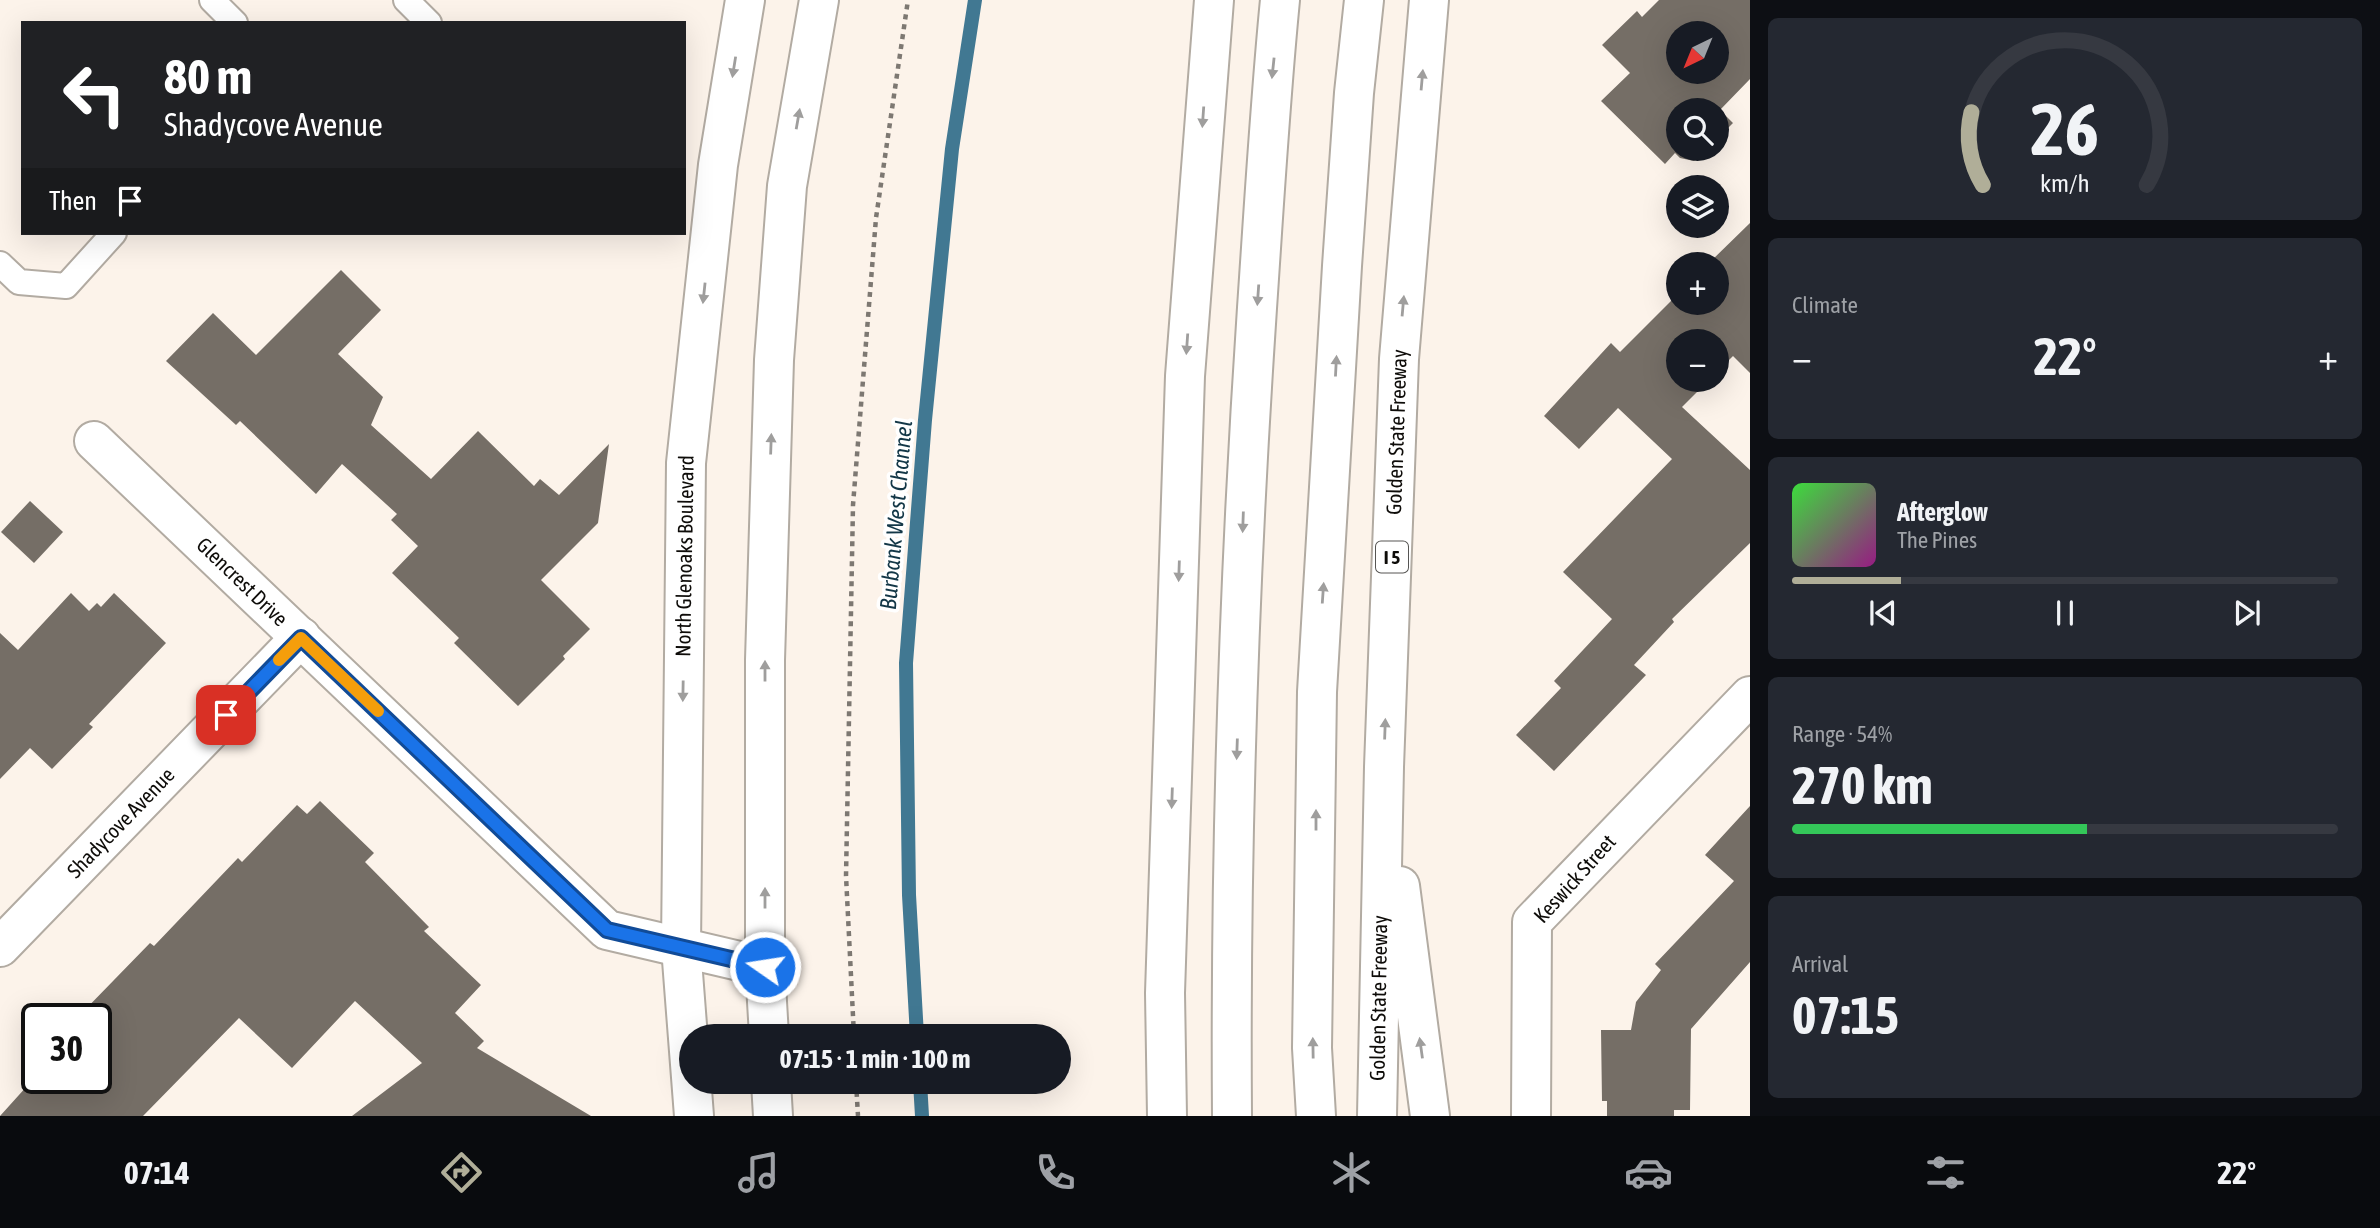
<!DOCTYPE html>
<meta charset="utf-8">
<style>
body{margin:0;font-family:"Asap Condensed",sans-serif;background:#242831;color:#f1f3f6;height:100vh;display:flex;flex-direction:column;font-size:26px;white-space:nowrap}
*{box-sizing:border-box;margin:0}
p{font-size:23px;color:#9ea1a6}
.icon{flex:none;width:38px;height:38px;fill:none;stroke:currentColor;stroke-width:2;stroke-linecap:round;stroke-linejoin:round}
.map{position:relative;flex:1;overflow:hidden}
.drawer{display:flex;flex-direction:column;gap:18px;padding:18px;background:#0d0f14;width:630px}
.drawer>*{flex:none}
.guide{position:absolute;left:21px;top:21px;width:665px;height:214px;border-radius:0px;box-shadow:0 7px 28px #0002;background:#202124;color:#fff;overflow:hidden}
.needle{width:46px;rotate:223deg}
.fabs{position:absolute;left:1666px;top:21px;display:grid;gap:14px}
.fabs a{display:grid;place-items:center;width:63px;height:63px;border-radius:50%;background:#171b24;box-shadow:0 7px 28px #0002;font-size:35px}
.speed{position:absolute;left:21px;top:1003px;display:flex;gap:14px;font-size:35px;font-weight:700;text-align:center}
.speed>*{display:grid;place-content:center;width:91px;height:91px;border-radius:50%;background:#171b24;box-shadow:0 7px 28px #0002;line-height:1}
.speed .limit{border:4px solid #111;border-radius:10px;background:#fff;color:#111}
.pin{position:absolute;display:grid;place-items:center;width:60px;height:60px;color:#fff;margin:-30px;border-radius:14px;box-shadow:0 4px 10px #0006}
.me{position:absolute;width:77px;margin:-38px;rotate:283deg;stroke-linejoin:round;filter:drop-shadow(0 0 5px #0008)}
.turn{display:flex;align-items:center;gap:24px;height:147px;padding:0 28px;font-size:32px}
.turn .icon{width:91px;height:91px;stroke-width:2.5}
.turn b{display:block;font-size:49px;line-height:60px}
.then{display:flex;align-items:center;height:66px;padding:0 28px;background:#0003;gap:14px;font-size:26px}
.big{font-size:52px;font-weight:700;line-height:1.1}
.drawer .card{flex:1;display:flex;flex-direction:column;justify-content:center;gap:10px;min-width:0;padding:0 24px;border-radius:10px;background:#242831}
.drawer .dial{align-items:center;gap:0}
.dial svg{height:182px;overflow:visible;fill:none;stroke:#363941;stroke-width:7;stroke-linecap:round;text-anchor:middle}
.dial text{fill:#f1f3f6;stroke:none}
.song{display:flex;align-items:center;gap:21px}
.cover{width:84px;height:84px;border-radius:10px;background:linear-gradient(135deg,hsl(120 70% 55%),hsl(310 70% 35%))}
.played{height:7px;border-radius:4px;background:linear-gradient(90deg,#b0ae98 20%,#363941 20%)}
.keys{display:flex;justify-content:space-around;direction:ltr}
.heat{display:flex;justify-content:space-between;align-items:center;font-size:38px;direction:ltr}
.charge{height:10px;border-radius:5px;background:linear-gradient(90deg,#34c759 54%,#363941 0)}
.trip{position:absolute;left:679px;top:1024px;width:392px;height:70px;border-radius:35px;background:#171b24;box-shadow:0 7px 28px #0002;font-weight:700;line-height:70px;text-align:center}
.dock{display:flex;height:112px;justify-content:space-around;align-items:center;background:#090b0e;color:#9ea1a6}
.dock .icon{width:49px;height:49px}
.dock .current{color:#b0ae98}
.dock b{font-size:32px;color:#f1f3f6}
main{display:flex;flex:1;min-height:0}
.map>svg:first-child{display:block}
</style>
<main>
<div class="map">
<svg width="1750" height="1116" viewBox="0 0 1750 1116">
<rect width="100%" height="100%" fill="#fcf3ea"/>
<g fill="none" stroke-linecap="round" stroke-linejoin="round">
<g stroke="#417892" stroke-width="14">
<path d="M917,1036L909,895L906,663L925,420L952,149L975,0"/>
<path d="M920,1082L922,1116"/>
</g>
</g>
<g fill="#756e66" fill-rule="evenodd">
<path d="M1659,0H1750V79L1720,110L1733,123L1717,139V110H1678V149H1707L1694,161L1680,158L1675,153L1665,164L1601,101L1630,73L1602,45L1637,11L1642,17ZM1678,33H1717V72H1678Z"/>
<path d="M1750,223V373L1733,356L1717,372V341H1678V380H1709L1682,407L1750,470V543L1672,619L1674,622L1634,665L1646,675L1554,771L1516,735L1561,688L1554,681L1612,619L1563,572L1672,459L1618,408L1579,449L1544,416L1611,343L1620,352L1678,294V303H1717V264H1708Z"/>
<path d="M341,270L381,310L338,354L383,397L371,425L431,479L478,431L534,486L540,479L559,495L609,444L598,523L541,580L590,629L563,656L565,659L518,706L454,643L459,638L392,573L418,546L391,520L397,514L342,464L316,494L240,421L236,425L166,361L213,313L256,355Z"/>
<path d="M30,501L63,532L34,563L1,532Z"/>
<path d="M71,593L89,611L97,603L101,607L114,593L166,643L89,724L93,727L52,769L30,748L0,779V633L18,650Z"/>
<path d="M320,801L374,853L365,862L429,927L424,931L481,985L455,1013L484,1041L477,1048L591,1116H352L422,1063L355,1001L292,1068L239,1018L143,1116H0L37,1075V1078H96V1018H77L150,943L154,946L238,858L242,862L297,805L307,814Z"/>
<path d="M1750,806V962L1691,1029L1690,1110H1674V1116H1607V1101H1602L1601,1030H1631L1636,1002L1661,970L1655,964L1734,881L1705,855Z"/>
</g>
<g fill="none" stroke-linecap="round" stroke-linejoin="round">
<g stroke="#b2aba2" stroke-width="28">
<g id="service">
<path d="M212,0L235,23"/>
<path d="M406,0L429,23"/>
<path d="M0,264L19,282L66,286L114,233"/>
</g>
</g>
<g stroke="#b2aba2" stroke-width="42">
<g id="minor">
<path d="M94,441L607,930L765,967"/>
<path d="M0,947L301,637"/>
<path d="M1531,1116L1532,922L1750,696"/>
</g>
</g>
<g stroke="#b2aba2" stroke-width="42">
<g id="secondary">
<path d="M769,1036L765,967V660L774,360L787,186L819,0"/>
<path d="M771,1082L773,1116"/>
<path d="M694,1116L681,947L686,463L718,165L745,0"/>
</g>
</g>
<g stroke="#b2aba2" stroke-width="42">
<g id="motorway">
<path d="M1400,886L1430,1116"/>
<path d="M1167,1116L1165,993L1185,376L1214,0"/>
<path d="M1232,1116C1230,846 1239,577 1257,308C1264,205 1270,102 1280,0"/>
<path d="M1316,1116L1312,1048L1317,692L1342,266L1354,93L1364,0"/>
<path d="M1377,1116L1384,767L1399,359L1429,0"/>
</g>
</g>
<g stroke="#7d7872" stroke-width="4.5" stroke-dasharray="5 5" stroke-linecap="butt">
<path d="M854,1036L846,876L853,505L876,218L908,0"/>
<path d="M856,1082L858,1116"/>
</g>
<use href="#service" stroke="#fff" stroke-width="24"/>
<use href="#minor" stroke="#fff" stroke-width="38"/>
<use href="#secondary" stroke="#fff" stroke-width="38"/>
<use href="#motorway" stroke="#fff" stroke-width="38"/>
</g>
<defs><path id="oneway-solid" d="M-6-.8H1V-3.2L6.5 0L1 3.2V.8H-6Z" transform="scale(1.75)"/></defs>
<g fill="#9f9e9d">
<use href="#oneway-solid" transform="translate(734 67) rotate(99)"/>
<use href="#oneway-solid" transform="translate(1273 68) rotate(96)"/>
<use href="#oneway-solid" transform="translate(1422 80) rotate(-85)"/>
<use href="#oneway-solid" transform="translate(1203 117) rotate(94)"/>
<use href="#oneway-solid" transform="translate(798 119) rotate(-80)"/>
<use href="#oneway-solid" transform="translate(704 293) rotate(96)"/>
<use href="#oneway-solid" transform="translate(1258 295) rotate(94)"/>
<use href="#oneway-solid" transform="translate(1403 306) rotate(-85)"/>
<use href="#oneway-solid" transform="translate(1187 344) rotate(94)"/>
<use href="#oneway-solid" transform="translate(1336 366) rotate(-87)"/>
<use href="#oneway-solid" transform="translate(771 444) rotate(-88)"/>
<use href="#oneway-solid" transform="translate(1243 522) rotate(92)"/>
<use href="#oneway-solid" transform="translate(1179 571) rotate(92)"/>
<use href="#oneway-solid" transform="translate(1323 593) rotate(-86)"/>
<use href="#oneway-solid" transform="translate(765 671) rotate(-90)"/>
<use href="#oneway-solid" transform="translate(683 691) rotate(91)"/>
<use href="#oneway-solid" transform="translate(1385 729) rotate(-88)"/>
<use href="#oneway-solid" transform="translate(1237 749) rotate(92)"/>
<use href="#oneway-solid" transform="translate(1172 798) rotate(92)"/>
<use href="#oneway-solid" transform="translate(1316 820) rotate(-90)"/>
<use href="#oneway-solid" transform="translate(765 898) rotate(-90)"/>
<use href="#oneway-solid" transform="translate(1313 1048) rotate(-91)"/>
<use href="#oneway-solid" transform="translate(1421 1048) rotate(-98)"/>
</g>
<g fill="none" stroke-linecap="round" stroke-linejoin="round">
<g stroke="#114b97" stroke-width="18">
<path id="route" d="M226,715L301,638L607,930L765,967"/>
</g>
<use href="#route" stroke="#1a73e8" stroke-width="12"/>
<path stroke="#f59e0b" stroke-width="12" d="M279,660L301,638L378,711"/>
</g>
<g text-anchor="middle" stroke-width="7" stroke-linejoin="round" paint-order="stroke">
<rect fill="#fff" stroke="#565553" stroke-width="2" x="1376" y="541.5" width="32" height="31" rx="5"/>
<g font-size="19" font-weight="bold" fill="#0e0c09">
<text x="1392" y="564">I 5</text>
</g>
<g font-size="21" fill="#0e0c09" stroke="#fff">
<text transform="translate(1397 432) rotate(-88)" y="7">Golden State Freeway</text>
<text transform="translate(685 556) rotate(-89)" y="7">North Glenoaks Boulevard</text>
<text transform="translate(242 582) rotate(44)" y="7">Glencrest Drive</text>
<text transform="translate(121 823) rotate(-46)" y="7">Shadycove Avenue</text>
<text transform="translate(1575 879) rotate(-48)" y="7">Keswick Street</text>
<text transform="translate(1379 998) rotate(-89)" y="7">Golden State Freeway</text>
</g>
<g font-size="23" font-style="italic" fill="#133747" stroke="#fff">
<text transform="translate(896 515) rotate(-85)" y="8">Burbank West Channel</text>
</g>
</g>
</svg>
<div class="fabs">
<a><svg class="needle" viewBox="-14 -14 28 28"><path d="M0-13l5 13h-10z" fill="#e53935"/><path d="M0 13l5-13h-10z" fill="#9ea1a6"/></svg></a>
<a><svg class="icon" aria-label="search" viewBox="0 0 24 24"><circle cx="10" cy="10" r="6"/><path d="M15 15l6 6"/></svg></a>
<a><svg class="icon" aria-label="layers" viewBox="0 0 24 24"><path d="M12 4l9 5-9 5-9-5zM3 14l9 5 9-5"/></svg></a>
<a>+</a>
<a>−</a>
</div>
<div class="speed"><div class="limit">30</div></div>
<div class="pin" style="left:226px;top:715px;background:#d93025"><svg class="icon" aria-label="arrive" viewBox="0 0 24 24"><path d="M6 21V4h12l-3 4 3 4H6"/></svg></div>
<svg class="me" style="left:765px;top:967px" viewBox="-20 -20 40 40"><circle r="17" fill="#1a73e8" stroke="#fff" stroke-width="3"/><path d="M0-11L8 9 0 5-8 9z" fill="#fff"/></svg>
<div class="trip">07:15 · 1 min · 100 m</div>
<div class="guide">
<div class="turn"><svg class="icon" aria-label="left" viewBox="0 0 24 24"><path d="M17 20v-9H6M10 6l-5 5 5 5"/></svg><div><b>80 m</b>Shadycove Avenue</div></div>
<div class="then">Then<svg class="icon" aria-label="arrive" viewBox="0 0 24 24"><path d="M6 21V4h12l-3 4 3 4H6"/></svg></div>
</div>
</div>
<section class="drawer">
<div class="card dial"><svg viewBox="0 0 100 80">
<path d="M14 69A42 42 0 1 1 86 69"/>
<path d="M14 69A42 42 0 0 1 9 37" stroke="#b0ae98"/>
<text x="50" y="56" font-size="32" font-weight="700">26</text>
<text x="50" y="72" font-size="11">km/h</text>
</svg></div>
<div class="card"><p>Climate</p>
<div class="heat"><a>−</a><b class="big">22°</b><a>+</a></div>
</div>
<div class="card">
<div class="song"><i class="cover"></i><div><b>Afterglow</b><p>The Pines</p></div></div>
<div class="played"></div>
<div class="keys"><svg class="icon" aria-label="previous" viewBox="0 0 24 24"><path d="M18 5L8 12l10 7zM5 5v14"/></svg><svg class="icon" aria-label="pause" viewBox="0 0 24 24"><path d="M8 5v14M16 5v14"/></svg><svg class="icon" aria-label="next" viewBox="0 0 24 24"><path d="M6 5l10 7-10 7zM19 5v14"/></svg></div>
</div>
<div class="card"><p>Range · 54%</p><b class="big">270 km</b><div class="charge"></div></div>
<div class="card"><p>Arrival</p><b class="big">07:15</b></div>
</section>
</main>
<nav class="dock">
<b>07:14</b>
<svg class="icon current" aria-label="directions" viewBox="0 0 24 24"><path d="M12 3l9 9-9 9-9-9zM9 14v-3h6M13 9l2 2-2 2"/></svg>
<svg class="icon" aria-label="music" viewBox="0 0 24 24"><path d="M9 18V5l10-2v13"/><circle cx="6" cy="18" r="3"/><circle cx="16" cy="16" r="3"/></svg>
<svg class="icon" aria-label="phone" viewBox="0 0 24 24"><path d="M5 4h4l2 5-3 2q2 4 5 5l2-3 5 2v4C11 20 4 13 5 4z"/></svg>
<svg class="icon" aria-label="climate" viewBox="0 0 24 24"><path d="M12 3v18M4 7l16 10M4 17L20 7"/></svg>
<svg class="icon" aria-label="car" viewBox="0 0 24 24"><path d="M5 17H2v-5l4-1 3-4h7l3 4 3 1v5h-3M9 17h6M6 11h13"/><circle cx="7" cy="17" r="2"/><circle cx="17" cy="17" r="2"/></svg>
<svg class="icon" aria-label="filters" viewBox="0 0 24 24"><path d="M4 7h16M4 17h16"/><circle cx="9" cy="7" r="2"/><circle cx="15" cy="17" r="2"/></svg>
<b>22°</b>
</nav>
